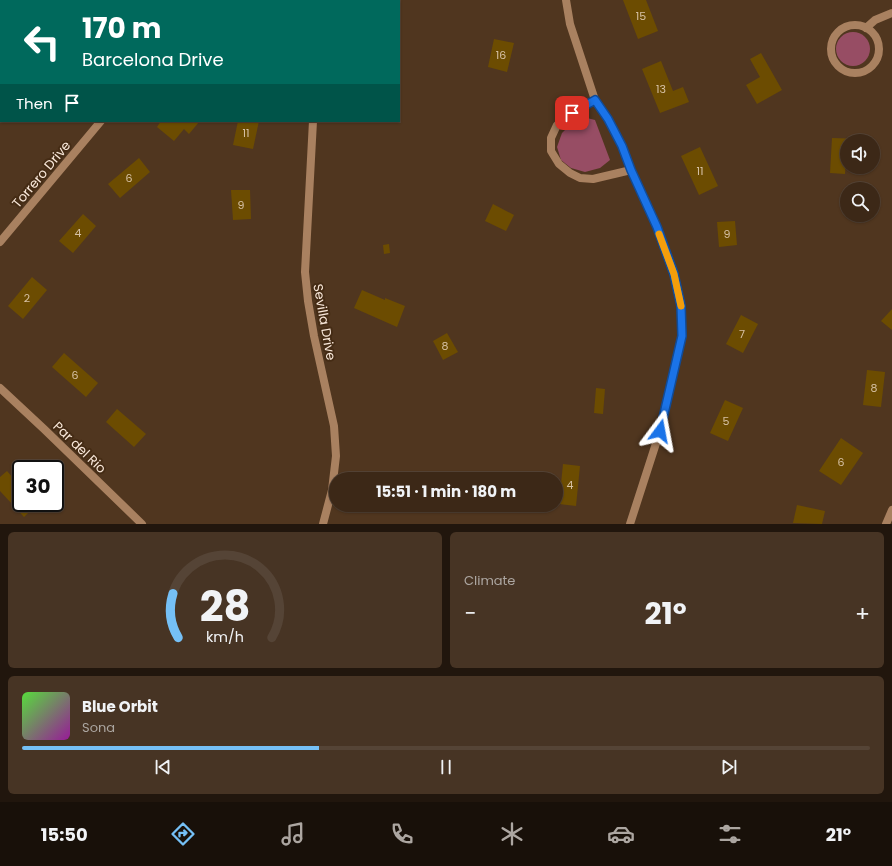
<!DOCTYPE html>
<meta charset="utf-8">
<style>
body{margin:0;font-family:Poppins,sans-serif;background:#473424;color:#f1f3f6;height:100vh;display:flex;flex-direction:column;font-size:15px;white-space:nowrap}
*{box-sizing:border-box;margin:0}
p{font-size:13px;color:#aca6a1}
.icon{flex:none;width:22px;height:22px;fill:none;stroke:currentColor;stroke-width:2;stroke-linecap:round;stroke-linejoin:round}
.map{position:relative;height:524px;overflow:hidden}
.side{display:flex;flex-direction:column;gap:8px;padding:8px;background:#21160d;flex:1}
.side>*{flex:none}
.hud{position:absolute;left:0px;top:0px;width:400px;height:122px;box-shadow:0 1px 3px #0004,0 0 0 1px #554436;background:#00695c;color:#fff;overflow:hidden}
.controls{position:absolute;left:840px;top:134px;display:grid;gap:8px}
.controls a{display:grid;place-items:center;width:40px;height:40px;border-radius:50%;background:#3c2817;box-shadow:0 1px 3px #0004,0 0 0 1px #554436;font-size:20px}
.speed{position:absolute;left:12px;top:460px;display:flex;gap:8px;font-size:20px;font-weight:700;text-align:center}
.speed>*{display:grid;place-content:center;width:52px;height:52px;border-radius:50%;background:#3c2817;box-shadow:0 1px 3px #0004,0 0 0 1px #554436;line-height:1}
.speed .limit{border:2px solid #111;border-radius:6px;background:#fff;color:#111}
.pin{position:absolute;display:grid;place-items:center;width:34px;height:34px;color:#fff;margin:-17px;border-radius:8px;box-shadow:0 2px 6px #0006}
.me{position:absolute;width:44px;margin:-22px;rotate:13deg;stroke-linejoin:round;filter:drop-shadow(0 0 3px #0008)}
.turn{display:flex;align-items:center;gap:14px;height:84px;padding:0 16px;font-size:18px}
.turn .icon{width:52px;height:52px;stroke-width:2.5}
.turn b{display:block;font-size:28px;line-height:34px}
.then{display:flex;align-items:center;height:38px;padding:0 16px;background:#0003;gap:8px;font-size:15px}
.big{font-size:30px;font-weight:700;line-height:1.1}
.side .card{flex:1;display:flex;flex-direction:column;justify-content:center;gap:6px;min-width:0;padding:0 14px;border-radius:6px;background:#473424}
.side .dial{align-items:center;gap:0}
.dial svg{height:104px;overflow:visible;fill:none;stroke:#554436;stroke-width:7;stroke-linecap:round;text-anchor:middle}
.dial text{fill:#f1f3f6;stroke:none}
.song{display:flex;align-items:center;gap:12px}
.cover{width:48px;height:48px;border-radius:6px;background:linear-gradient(135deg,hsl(110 70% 55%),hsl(300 70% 35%))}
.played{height:4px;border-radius:2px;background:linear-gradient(90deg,#75c0f6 35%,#554436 35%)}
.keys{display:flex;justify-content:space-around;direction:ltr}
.heat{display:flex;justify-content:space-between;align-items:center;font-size:22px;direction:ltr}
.side .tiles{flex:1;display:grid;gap:8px;grid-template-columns:1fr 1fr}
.card:last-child{grid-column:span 2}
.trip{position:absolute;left:329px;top:472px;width:234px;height:40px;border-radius:20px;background:#3c2817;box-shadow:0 1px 3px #0004,0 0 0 1px #554436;font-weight:700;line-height:40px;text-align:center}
.dock{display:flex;height:64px;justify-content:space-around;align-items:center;background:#181009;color:#aca6a1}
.dock .icon{width:28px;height:28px}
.dock .current{color:#75c0f6}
.dock b{font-size:18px;color:#f1f3f6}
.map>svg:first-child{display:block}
</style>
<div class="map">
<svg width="892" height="524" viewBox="0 0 892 524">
<rect width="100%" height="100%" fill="#50361f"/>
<g fill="#974d64">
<circle cx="853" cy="49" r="17"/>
<path d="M579,116L595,120L610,160L600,168L585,172L571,168L561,160L557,147L562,133Z"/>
</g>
<g fill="#6c4c01">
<path d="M623,0H646L658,31L638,39Z"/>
<path d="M494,39L514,43L507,72L488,67Z"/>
<path d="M761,53L782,90L757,104L746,85L760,77L750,59Z"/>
<path d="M661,61L673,91L683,87L689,102L660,113L642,69Z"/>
<path d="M161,121H198L199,122L189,134L184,129L174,141L157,127Z"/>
<path d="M238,121H259L253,149L233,145Z"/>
<path d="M832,138L863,139V141H847V159L846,158L845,174L830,173Z"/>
<path d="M700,147L718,186L699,195L681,156Z"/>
<path d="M139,158L150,172L120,198L108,184Z"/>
<path d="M231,190H250L251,219L233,220Z"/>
<path d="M493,204L514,215L506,231L485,221Z"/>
<path d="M83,214L96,226L73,253L59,241Z"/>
<path d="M735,221L737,245L719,247L717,222Z"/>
<path d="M389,244L390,253L384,254L383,245Z"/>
<path d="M32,277L47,290L23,319L8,306Z"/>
<path d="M362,290L385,300V298L405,306L397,327L354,308Z"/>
<path d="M892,309V330L881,321Z"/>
<path d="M741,315L758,324L743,353L726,344Z"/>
<path d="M447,333L458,352L443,360L433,341Z"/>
<path d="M64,353L98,383L86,397L52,367Z"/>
<path d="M867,370L885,372L881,407L863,405Z"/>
<path d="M596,388L605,389L603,414L594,413Z"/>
<path d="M725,400L743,408L728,441L710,433Z"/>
<path d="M117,409L146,434L134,447L106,422Z"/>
<path d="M841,438L863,453L841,485L819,471Z"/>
<path d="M563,464L580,466L576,506L559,504Z"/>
<path d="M7,471L21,487V503H36L37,504L24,517L0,491V477Z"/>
<path d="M797,505L825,511L822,524L793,523Z"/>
</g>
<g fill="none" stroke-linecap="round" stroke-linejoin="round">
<g stroke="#a98160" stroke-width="8">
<path d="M566,0L570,24L595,100L608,119L622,146L631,170L657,227L674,274L681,306L682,336L660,431L630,524"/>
<path d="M201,1L202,0"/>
<path d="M320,1V0"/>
<circle cx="855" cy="49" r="24"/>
<path d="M866,28L875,20L892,13"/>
<path d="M595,100L572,113L557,125L551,138V151L559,164L570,173L580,178L593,179L631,170"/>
<path d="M313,121L305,272L308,301L314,336L334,426L336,456L332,490L323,524"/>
<path d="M0,242L101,121"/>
<path d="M0,388L44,429L142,524"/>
<path d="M886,524L892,510"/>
</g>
</g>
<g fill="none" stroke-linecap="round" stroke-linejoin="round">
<g stroke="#114b97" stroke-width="10">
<path id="route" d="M572,113L595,100L608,119L622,146L631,170L657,227L674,274L681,306L682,336L660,431"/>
</g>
<use href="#route" stroke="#1a73e8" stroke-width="7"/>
<path stroke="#f59e0b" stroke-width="7" d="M659,234L674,274L681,306"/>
</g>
<g text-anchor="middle" stroke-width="4" stroke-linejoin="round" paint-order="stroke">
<g font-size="11" fill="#d6c1a4">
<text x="641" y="20">15</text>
<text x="501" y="59">16</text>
<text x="661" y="93">13</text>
<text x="246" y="137">11</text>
<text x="700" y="175">11</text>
<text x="129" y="182">6</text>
<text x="241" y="209">9</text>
<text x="78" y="237">4</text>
<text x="727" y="238">9</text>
<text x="27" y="302">2</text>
<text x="742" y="338">7</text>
<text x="445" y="350">8</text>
<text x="75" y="379">6</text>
<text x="874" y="392">8</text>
<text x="726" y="425">5</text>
<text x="841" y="466">6</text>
<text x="570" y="489">4</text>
</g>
<g font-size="13" fill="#f9e8da" stroke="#452c15">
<text transform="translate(41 174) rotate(-50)" y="5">Torrero Drive</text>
<text transform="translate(325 322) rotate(80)" y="5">Sevilla Drive</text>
<text transform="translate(80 447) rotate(44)" y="5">Par del Rio</text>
</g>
</g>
</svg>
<div class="controls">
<a><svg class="icon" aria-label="sound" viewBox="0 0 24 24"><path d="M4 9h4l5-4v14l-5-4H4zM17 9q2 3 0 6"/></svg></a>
<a><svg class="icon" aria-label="search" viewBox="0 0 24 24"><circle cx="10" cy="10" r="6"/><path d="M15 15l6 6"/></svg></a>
</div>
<div class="speed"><div class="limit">30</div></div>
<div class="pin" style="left:572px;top:113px;background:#d93025"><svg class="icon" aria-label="arrive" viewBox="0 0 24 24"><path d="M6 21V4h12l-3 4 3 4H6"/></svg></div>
<svg class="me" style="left:660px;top:431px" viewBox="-20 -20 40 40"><path d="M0-17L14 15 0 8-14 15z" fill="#1a73e8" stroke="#fff" stroke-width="4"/></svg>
<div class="trip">15:51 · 1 min · 180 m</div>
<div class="hud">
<div class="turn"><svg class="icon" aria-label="left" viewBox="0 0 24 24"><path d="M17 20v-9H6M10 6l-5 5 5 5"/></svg><div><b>170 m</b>Barcelona Drive</div></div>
<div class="then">Then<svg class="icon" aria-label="arrive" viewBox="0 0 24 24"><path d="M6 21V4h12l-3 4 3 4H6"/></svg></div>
</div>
</div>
<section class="side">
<div class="tiles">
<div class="card dial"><svg viewBox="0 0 100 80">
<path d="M14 69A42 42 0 1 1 86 69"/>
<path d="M14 69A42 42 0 0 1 10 35" stroke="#75c0f6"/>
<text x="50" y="56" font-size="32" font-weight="700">28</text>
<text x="50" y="72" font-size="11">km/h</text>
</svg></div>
<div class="card"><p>Climate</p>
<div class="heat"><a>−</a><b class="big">21°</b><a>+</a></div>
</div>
<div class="card">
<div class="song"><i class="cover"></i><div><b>Blue Orbit</b><p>Sona</p></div></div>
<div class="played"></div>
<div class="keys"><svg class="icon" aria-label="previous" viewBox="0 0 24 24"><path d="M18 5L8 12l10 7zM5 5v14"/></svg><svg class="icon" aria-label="pause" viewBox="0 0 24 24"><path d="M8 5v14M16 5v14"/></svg><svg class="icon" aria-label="next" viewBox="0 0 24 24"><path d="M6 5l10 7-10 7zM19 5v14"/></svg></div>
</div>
</div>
</section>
<nav class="dock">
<b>15:50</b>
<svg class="icon current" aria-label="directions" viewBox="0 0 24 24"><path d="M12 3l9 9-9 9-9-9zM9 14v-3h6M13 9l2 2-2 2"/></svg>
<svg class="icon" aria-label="music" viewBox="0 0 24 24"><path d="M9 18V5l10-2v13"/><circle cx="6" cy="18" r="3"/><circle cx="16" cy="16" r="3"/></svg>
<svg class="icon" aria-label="phone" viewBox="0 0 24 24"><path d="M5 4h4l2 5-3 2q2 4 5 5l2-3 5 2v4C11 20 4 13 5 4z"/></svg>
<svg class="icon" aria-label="climate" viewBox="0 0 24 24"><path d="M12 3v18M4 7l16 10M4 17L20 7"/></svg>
<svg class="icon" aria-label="car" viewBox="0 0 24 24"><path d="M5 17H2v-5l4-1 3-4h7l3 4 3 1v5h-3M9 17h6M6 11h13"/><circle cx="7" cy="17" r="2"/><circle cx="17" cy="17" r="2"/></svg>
<svg class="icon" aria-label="filters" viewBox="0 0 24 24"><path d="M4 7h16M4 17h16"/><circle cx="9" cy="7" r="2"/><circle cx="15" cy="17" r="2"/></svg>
<b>21°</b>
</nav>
